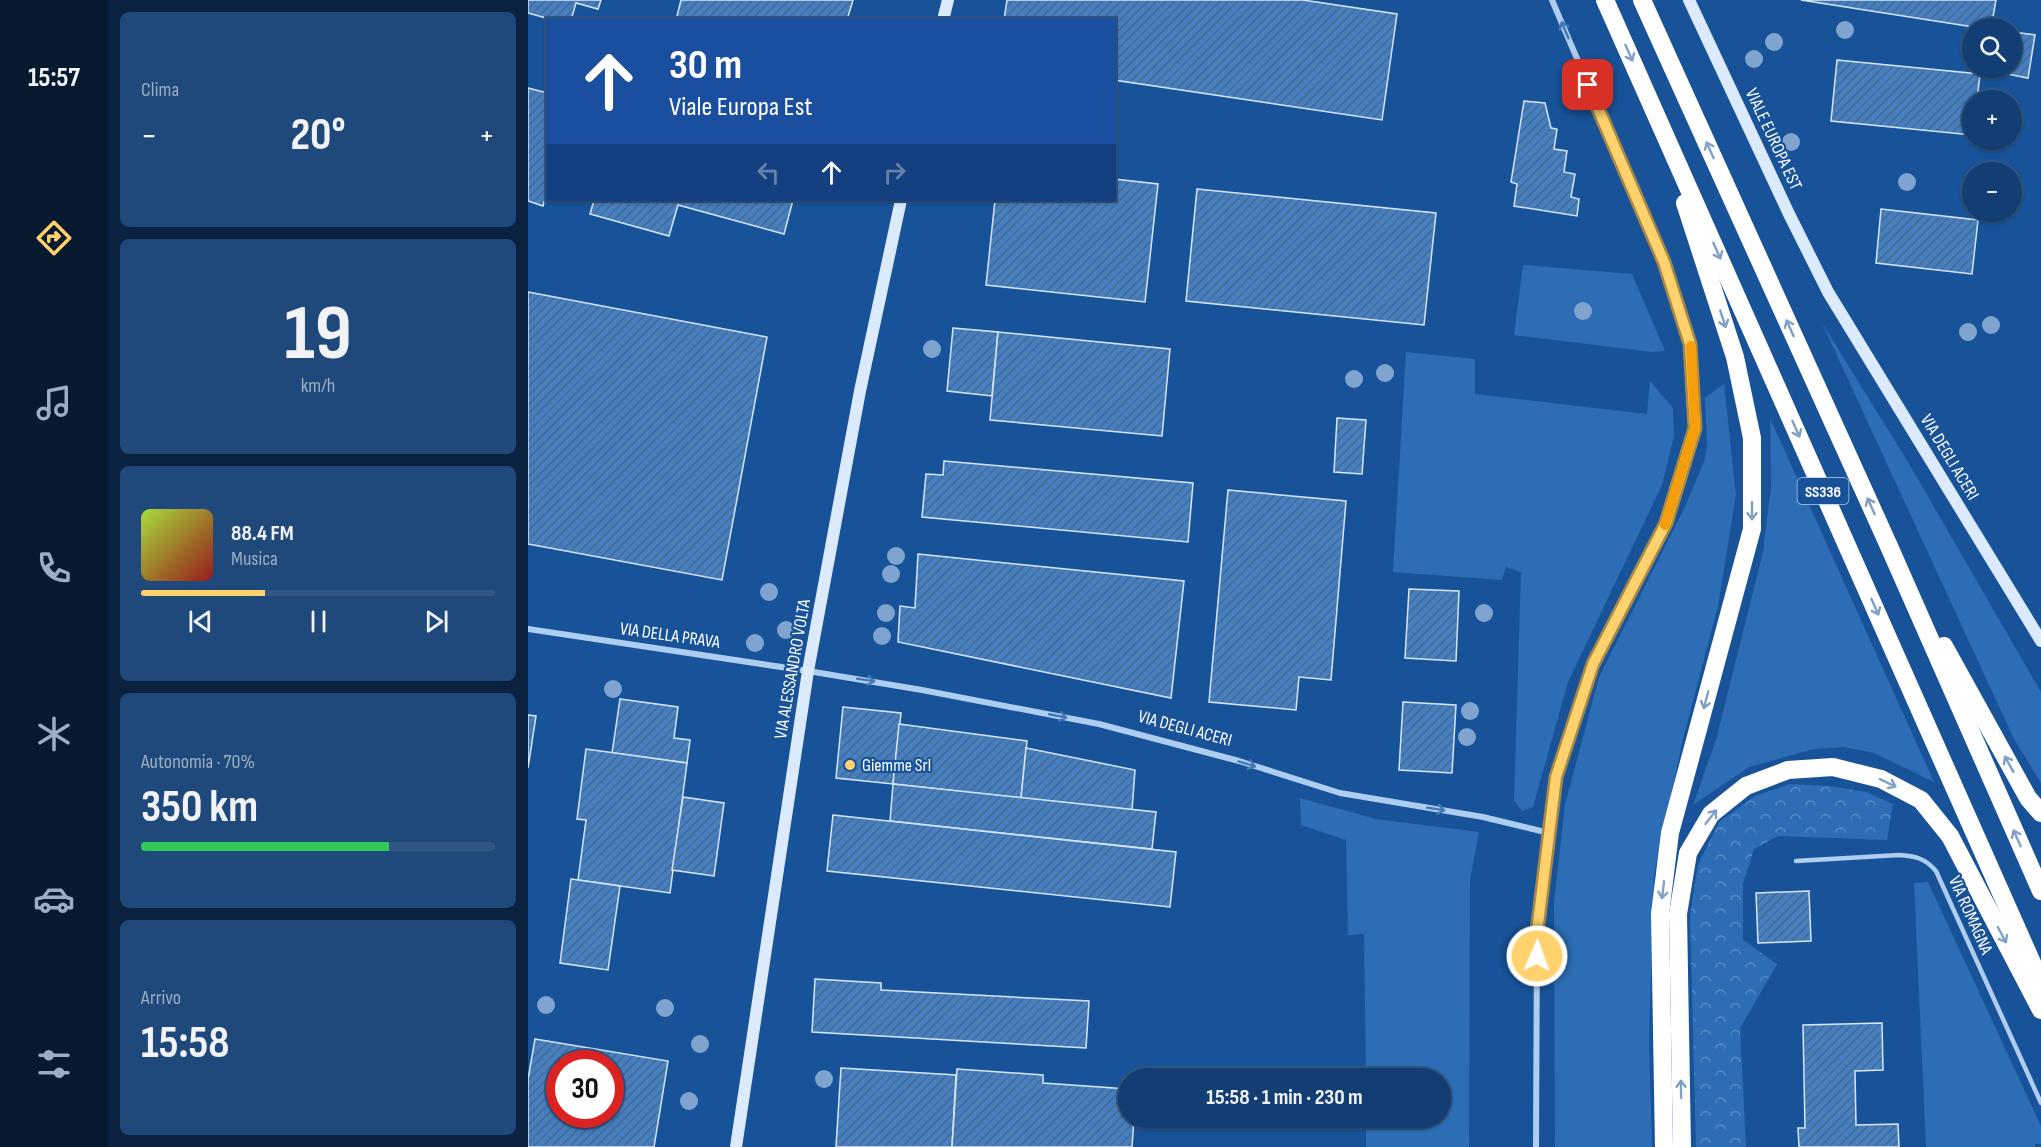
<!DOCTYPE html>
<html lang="it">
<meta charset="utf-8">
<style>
body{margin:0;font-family:"Sofia Sans Condensed",sans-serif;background:#1f497b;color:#f1f3f6;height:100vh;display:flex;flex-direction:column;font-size:22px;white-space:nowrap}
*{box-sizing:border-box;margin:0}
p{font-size:20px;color:#9caec4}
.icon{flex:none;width:33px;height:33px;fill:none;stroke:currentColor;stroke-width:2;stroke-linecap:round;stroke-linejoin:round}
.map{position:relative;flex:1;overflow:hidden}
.side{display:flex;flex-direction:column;gap:12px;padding:12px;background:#0a223f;width:420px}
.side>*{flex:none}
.guide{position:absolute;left:18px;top:18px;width:570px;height:183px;border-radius:0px;box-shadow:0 2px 4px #0004,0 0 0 2px #315785;background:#1a4fa0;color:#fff;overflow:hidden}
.fabs{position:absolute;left:1434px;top:18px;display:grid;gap:12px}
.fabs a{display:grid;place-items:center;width:60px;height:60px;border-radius:50%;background:#123e73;box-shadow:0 2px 4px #0004,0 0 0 2px #315785;font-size:30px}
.speed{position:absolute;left:18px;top:1050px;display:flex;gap:12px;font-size:30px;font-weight:700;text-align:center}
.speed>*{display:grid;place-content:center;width:78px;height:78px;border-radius:50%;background:#123e73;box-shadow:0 2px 4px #0004,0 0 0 2px #315785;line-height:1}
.speed .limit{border:9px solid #d22;background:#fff;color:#111}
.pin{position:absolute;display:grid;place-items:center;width:51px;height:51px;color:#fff;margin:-26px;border-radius:12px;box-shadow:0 3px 9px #0006}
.me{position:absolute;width:66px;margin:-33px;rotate:2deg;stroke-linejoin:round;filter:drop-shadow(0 0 4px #0008)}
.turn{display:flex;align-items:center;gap:21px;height:126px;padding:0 24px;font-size:27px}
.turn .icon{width:78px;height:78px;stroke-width:2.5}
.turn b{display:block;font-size:42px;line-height:51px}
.lanes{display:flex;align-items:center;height:57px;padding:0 24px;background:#0003;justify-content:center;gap:30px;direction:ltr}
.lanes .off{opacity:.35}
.big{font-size:45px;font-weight:700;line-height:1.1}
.side .card{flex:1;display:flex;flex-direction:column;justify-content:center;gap:9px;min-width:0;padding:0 21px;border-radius:9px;background:#1f497b}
.side .dial{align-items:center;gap:0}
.dial b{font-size:78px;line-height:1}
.song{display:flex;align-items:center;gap:18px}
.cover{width:72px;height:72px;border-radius:9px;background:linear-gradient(135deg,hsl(80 70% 55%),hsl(0 70% 35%))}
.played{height:6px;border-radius:3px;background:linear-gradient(90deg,#ffd26d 35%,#315785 35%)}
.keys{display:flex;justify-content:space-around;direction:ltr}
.heat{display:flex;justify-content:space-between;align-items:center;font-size:33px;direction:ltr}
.charge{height:9px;border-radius:4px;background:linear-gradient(90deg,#34c759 70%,#315785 0)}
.trip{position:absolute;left:590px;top:1068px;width:333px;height:60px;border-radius:30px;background:#123e73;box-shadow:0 2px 4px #0004,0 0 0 2px #315785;font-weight:700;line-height:60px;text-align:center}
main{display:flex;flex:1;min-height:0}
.tabs{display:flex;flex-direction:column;width:108px;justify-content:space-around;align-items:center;background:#07192e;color:#9caec4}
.tabs .icon{width:42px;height:42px}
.tabs .current{color:#ffd26d}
.tabs b{font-size:27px;color:#f1f3f6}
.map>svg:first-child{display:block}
</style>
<main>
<nav class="tabs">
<b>15:57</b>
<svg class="icon current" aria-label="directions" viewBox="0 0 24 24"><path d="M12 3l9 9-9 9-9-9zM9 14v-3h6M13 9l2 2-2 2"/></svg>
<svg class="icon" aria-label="music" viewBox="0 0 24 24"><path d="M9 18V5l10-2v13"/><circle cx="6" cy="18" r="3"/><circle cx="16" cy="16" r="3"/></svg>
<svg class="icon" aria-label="phone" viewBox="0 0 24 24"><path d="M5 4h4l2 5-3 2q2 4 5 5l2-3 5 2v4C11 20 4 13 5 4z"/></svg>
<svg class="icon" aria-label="climate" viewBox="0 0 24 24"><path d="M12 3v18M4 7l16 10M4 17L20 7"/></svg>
<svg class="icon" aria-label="car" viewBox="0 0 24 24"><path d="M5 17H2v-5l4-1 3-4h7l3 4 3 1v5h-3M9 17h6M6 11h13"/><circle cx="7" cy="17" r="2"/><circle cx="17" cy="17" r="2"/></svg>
<svg class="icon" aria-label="filters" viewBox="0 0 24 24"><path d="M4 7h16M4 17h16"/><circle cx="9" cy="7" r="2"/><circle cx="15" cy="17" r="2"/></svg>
</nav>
<section class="side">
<div class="card"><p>Clima</p>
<div class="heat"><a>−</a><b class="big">20°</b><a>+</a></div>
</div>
<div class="card dial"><b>19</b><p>km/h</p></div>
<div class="card">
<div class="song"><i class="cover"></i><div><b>88.4 FM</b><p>Musica</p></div></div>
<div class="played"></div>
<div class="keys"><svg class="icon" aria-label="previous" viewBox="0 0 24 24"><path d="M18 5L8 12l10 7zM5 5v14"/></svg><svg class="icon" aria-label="pause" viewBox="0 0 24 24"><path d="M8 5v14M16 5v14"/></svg><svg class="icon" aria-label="next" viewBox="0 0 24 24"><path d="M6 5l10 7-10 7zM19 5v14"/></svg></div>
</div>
<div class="card"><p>Autonomia · 70%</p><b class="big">350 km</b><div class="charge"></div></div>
<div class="card"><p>Arrivo</p><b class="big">15:58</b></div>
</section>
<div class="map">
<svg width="1513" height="1147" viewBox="0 0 1513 1147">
<defs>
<pattern id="forest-crowns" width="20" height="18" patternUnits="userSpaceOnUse" patternTransform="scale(1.5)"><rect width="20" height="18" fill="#2c6db6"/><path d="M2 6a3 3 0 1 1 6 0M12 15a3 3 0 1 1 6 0" fill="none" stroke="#568ac5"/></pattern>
<pattern id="building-hatch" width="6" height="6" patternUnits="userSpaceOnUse" patternTransform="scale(1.5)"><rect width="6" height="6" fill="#457fc1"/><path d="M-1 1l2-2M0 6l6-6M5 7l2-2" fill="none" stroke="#48688c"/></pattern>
</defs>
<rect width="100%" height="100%" fill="#185399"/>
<g fill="#2c6db6">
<path d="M995,265L1104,274L1137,351L1124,352L986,335Z"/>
<path d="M1294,323L1380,462L1513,692V783L1486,739Z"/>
<path d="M878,352L947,359V394L1119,414L1122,381L1145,408L1146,436L1134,485L1040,682L1005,807L994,811L986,800L993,572L978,567L974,580L865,572Z"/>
<path d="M1196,384L1208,495L1190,606L1155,739L1126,875L1121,1040L1124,1147H1027L1026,902L1037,805L1071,677L1155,511L1176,462L1179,446L1177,398Z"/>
<path d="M1242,418L1406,782L1346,753L1316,747L1286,749L1221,767L1165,805L1188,740L1235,552L1243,487Z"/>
<path d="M772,798L848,819L951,832L942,879L941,1147H838V1118H912V1078H838L836,934L820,935L818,840L773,825Z"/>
<path d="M1400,882L1513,1126V1144H1507V1147H1398L1386,883Z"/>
</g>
<path fill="url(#forest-crowns)" d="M1262,784L1301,786L1338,792L1365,804L1359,840L1250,836L1226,849L1215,884V940L1249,964L1212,1028L1218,1147H1168L1162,915L1170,865L1191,822L1227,796Z"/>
<g fill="url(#building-hatch)" stroke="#d4e7fc" stroke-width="1.5" fill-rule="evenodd">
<path d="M0,0H73L70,9L48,3L43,20H25L0,13Z"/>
<path d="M153,0H325L319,20H148Z"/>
<path d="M479,0H775L869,14L854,120L586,80V20H476Z"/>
<path d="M1273,0H1468L1463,28H1452Z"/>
<path d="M1485,32L1507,35L1500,78L1479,74L1480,68H1484Z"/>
<path d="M1309,60L1452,74L1449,100H1444V135L1303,121Z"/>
<path d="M0,88L20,93V188L15,206L0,201Z"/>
<path d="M996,101L1017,103L1023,128L1029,129L1026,149L1039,151L1036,172L1047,174L1043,197L1051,199L1049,216L986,206L989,184L983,182Z"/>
<path d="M586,179L630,184L617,302L458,285L467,200H586Z"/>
<path d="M669,189L908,213L896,325L658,301Z"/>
<path d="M66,200H265L256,234L150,205L141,236L62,214Z"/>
<path d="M1353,209L1450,220L1444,274L1348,263Z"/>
<path d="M0,292L239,337L194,580L0,544Z"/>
<path d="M425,328L470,332L464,396L419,391Z"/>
<path d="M470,332L642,349L634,436L462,420Z"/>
<path d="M809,418L838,420L834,474L806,472Z"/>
<path d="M416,461L665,483L660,542L394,517L398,474L415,475Z"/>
<path d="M700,490L818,501L803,680L771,677L768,710L681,702Z"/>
<path d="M390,554L656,581L643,698L370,642L372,606L387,608Z"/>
<path d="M881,589L931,591L928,661L877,658Z"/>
<path d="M92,699L150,707L146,738L162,740L159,763L84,753Z"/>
<path d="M875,702L928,705L924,773L871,770Z"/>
<path d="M315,707L373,713L365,784L308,778Z"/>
<path d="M0,715L8,716L0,768Z"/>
<path d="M371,724L499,741L493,798L365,784Z"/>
<path d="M498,748L607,770L604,810L493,798Z"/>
<path d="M58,749L159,763L142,893L50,880L58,820L49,819Z"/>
<path d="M365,784L628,812L624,849L362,821Z"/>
<path d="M155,797L196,803L186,876L144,870Z"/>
<path d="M305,815L648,852L642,907L299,871Z"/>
<path d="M43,879L92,886L80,970L32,963Z"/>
<path d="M1281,891L1283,941L1230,943L1228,893Z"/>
<path d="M287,979L353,983V990L561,1001L558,1048L284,1032Z"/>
<path d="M1354,1023L1355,1070L1327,1071L1328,1125L1370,1124L1371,1147H1271L1270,1128H1277L1275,1025Z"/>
<path d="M7,1039L140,1061L126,1147H0V1079ZM32,1064H82V1114H32Z"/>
<path d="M313,1068L428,1075L424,1147H308Z"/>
<path d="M429,1069L515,1075V1083L600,1089V1118H606L604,1147H424Z"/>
</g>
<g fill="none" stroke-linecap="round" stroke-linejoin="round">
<path stroke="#adcdf1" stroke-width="4.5" d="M1268,861L1371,855C1387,856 1397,858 1408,871L1513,1103"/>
<g stroke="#adcdf1" stroke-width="6">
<path d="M0,629L280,671L394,690L571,724L711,761L812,793L955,817L1021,833"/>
<path d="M1008,1147L1009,932L1028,777L1065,664L1138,523L1167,428L1163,344L1136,262L1024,0"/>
</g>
<g stroke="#dbeafc" stroke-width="12">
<path d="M1161,0L1261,214L1300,292L1513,641"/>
<path d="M415,20L420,0"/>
<path d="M208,1147L280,671L332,391L373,200"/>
</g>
<g stroke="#fff" stroke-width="18">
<path d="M1077,0L1513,983"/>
<path d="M1114,0L1360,544L1513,891"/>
<path d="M1416,646L1500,798L1513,813"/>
<path d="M1136,1147L1132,914L1142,833L1224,529V438L1207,357L1157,203"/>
<path d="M1154,1147L1150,914L1160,853L1183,814L1218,786L1260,770L1305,767L1353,779L1393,800L1422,836L1513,1010"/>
</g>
</g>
<g fill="#7fa4cf">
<circle cx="1317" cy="30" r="9"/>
<circle cx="1246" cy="42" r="9"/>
<circle cx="1226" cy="59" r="9"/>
<circle cx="1263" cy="142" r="9"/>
<circle cx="1379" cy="182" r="9"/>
<circle cx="1055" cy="311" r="9"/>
<circle cx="1463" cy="325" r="9"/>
<circle cx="1440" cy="332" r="9"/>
<circle cx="404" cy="349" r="9"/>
<circle cx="857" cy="373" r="9"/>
<circle cx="826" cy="379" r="9"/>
<circle cx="368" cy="556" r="9"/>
<circle cx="363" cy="574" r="9"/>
<circle cx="241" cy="592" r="9"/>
<circle cx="358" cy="613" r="9"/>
<circle cx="956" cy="613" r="9"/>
<circle cx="258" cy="630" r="9"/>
<circle cx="354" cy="636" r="9"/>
<circle cx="227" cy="643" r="9"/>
<circle cx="85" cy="689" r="9"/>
<circle cx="942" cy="711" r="9"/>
<circle cx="939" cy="737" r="9"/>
<circle cx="18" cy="1005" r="9"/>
<circle cx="137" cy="1008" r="9"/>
<circle cx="172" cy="1044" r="9"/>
<circle cx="296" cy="1079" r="9"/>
<circle cx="161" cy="1101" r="9"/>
</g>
<defs><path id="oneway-shaft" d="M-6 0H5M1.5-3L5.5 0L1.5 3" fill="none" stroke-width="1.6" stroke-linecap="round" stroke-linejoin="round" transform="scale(1.5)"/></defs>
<g stroke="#4578b3">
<use href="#oneway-shaft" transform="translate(1037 30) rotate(-113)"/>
<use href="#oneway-shaft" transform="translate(338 680) rotate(9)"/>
<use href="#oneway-shaft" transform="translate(530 716) rotate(11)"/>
<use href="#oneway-shaft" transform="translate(719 764) rotate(17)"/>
<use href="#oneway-shaft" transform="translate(908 809) rotate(9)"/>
</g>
<g stroke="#80a0c7">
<use href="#oneway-shaft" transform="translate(1101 53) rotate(66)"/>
<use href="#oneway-shaft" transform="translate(1182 150) rotate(-114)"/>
<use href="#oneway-shaft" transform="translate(1189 251) rotate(66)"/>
<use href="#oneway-shaft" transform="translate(1195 319) rotate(72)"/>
<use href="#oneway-shaft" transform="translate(1262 328) rotate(-114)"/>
<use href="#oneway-shaft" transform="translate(1268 429) rotate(66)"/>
<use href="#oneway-shaft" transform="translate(1343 506) rotate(-114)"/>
<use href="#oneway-shaft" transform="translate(1224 511) rotate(90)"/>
<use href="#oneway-shaft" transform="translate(1347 607) rotate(66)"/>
<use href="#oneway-shaft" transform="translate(1178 700) rotate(105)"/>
<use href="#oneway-shaft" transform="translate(1481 764) rotate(-119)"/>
<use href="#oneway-shaft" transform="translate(1360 783) rotate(26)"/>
<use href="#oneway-shaft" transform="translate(1183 817) rotate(-52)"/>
<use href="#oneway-shaft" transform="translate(1489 838) rotate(-114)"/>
<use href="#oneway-shaft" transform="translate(1135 890) rotate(97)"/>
<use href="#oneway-shaft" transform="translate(1474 935) rotate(62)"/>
<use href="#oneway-shaft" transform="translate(1153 1089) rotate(-91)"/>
</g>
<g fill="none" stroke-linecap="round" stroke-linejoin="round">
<g stroke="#a68847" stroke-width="15">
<path id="route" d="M1009,956V932L1028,777L1065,664L1138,523L1167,428L1162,344L1136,262L1060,85"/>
</g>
<use href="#route" stroke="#ffd26d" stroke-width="10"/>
<path stroke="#f59e0b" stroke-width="10" d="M1137,525L1167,428L1163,346"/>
</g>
<circle fill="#ffd26d" stroke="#185399" stroke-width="2" cx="322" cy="765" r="6"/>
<g text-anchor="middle" stroke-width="4.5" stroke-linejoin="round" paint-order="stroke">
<rect fill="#185399" stroke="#bacbe0" stroke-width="1.5" x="1269.5" y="478" width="51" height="26" rx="4.5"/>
<g font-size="16" font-weight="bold" fill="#fff">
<text x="1295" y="497">SS336</text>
</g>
<g font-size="18" fill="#fff" stroke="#185399">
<text transform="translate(1246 139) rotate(65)" y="6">VIALE EUROPA EST</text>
<text transform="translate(1422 457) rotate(59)" y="6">VIA DEGLI ACERI</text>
<text transform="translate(142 635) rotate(8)" y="6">VIA DELLA PRAVA</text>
<text transform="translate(264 669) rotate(-80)" y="6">VIA ALESSANDRO VOLTA</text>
<text transform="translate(657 728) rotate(15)" y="6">VIA DEGLI ACERI</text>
<text transform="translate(1443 915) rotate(66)" y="6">VIA ROMAGNA</text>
</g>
<g font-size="18" fill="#fff" stroke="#185399" text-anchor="start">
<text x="334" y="771">Giemme Srl</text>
</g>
</g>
</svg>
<div class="fabs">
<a><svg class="icon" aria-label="search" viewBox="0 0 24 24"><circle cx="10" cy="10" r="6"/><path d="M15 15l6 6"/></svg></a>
<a>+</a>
<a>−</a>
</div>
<div class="speed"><div class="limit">30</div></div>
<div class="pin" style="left:1060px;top:85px;background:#d93025"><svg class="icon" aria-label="arrive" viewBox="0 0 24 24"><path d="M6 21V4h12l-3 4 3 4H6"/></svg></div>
<svg class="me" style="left:1009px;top:956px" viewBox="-20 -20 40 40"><circle r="17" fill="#ffd26d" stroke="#fff" stroke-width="3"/><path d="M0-11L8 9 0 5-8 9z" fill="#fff"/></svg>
<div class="trip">15:58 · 1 min · 230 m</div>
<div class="guide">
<div class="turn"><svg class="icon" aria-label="ahead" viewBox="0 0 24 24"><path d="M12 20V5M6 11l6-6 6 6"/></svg><div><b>30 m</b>Viale Europa Est</div></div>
<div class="lanes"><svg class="icon off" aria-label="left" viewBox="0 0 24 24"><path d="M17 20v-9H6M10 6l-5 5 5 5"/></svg><svg class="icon" aria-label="ahead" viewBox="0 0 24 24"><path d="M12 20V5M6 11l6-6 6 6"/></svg><svg class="icon off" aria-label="right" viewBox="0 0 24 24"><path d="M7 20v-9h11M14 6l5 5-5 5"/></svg></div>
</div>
</div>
</main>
